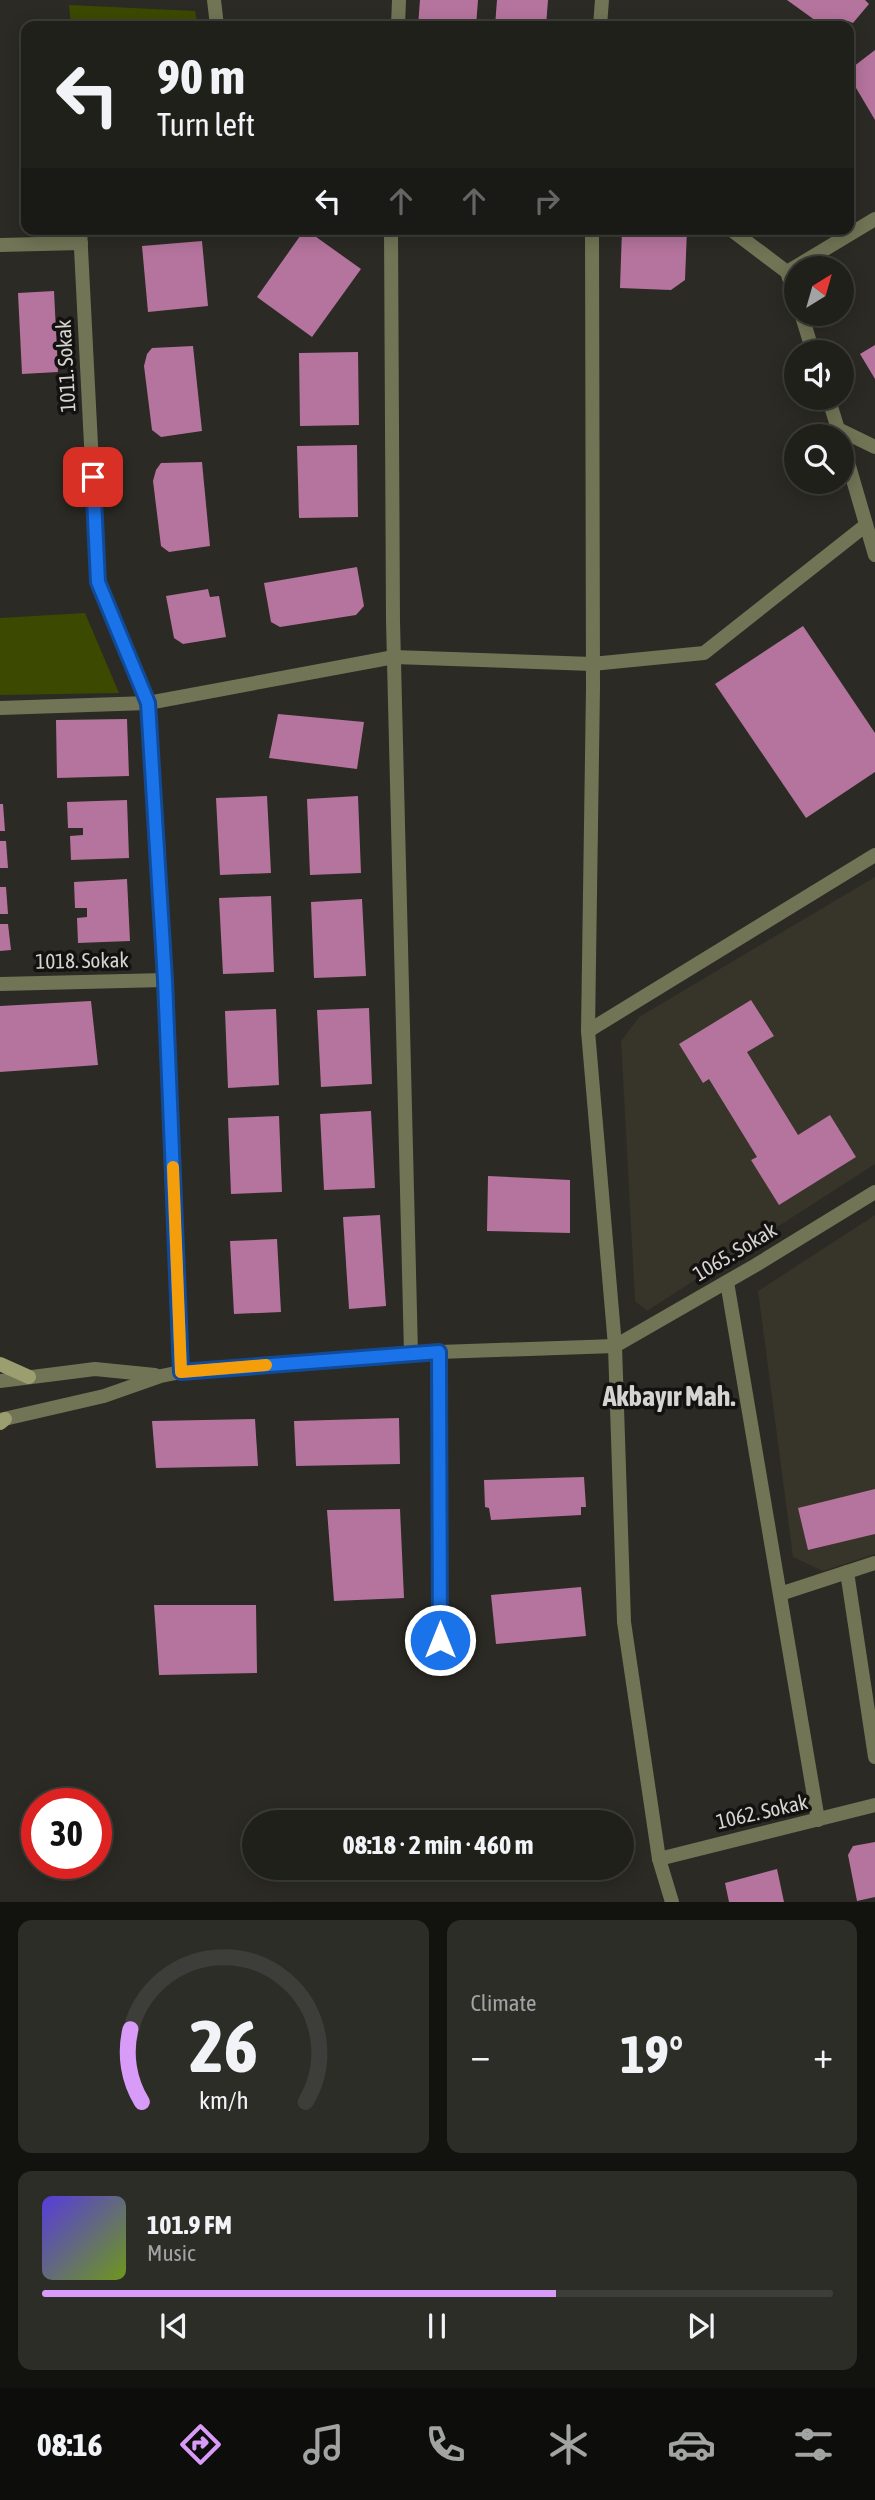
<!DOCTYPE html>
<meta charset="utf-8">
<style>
body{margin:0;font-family:"Asap Condensed",sans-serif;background:#2d2d28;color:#f1f3f6;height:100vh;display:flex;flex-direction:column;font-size:26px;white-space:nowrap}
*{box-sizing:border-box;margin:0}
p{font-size:23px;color:#a2a3a3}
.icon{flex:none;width:38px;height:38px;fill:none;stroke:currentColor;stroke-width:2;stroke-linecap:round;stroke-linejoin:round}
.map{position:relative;height:1902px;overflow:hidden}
.sheet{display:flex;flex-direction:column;gap:18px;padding:18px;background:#12120f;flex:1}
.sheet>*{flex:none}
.hud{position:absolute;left:21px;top:21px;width:833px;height:214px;border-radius:14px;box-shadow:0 4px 18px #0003,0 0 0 2px #3d3e3a;background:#20201b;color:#f1f3f6;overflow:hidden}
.needle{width:46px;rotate:37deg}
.tools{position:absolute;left:784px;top:256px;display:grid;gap:14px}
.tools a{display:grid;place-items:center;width:70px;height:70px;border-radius:50%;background:#20201b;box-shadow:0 4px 18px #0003,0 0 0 2px #3d3e3a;font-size:35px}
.speed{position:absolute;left:21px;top:1788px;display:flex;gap:14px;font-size:35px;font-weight:700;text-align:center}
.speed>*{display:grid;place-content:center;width:91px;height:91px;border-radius:50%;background:#20201b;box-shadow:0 4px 18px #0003,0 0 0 2px #3d3e3a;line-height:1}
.speed .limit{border:10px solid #d22;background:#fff;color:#111}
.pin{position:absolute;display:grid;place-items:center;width:60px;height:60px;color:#fff;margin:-30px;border-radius:14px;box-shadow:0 4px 10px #0006}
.me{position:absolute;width:77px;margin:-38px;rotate:0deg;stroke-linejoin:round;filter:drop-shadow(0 0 5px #0008)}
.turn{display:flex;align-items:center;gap:24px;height:147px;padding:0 21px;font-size:32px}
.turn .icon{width:91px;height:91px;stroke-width:2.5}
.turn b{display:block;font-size:49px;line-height:60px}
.lanes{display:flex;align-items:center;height:66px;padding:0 21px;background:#0003;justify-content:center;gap:35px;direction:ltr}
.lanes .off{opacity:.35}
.big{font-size:52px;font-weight:700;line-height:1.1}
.sheet .widget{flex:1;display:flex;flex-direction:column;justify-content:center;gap:10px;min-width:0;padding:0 24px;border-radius:14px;background:#2d2d28}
.sheet .dial{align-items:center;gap:0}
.dial svg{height:182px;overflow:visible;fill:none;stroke:#3d3e3a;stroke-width:7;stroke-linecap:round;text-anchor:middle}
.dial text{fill:#f1f3f6;stroke:none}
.song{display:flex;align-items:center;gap:21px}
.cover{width:84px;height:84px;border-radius:10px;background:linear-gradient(135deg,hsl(250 70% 55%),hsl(80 70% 35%))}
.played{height:7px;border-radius:4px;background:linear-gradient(90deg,#d89bf8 65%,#3d3e3a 65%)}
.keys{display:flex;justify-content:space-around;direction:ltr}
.heat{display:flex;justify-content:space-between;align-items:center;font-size:38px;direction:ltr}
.sheet .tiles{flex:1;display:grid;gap:18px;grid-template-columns:1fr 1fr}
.widget:last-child{grid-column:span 2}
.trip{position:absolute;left:242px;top:1810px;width:392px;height:70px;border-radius:35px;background:#20201b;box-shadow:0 4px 18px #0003,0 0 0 2px #3d3e3a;font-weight:700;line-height:70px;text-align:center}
.tab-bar{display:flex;height:112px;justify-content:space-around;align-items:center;background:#0d0d0b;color:#a2a3a3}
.tab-bar .icon{width:49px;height:49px}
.tab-bar .on{color:#d89bf8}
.tab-bar b{font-size:32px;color:#f1f3f6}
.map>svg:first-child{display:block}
</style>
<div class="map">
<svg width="875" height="1902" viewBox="0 0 875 1902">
<rect width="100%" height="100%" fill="#2b2a24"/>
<g fill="#373429">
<path d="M875,877V1164L647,1311L635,1301L621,1041L639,1017Z"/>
<path d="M875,1215V1554L823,1571L793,1557L758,1291Z"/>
</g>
<g fill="#3c4901">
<path d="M69,5L195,11L198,26H71Z"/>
<path d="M85,613L119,693L0,695V618Z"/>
</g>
<g fill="#b5749d">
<path d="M420,0H478L476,26H418Z"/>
<path d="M497,0H548L546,26H495Z"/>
<path d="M787,0H865L869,4L853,23L848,21L841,26H823Z"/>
<path d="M875,50V120L849,76V70Z"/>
<path d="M305,229L361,269L312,337L257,297Z"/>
<path d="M622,229H687L685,280L671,290L620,288Z"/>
<path d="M202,241L208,306L148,312L142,246Z"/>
<path d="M54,291L58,372L22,374L18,293Z"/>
<path d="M875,345V379L860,354Z"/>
<path d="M193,346L202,431L161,437L152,430L144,366L147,354L152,348Z"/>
<path d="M358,352L359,425L300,426L299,353Z"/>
<path d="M357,445L358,517L299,518L297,446Z"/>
<path d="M202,462L210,546L169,552L161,546L153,481L156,470L161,463Z"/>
<path d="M357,567L364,606L356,615L280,627L271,622L264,583Z"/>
<path d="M208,589L210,597L219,596L226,637L183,644L174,638L166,596Z"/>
<path d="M803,626L875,733V772L806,818L715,684Z"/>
<path d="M278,714L364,722L357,769L269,758Z"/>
<path d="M127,719L129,776L57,778L56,720Z"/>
<path d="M267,796L271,873L220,875L216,798Z"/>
<path d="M358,796L361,873L310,875L307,799Z"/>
<path d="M127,800L129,858L71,860L70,836L83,835V828H68L67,802Z"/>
<path d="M0,804H3L5,831H0Z"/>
<path d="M0,841H6L8,868H0Z"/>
<path d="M127,879L130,941L78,943L77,918L87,917V908H75L74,882Z"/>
<path d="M0,887H6L8,914H0Z"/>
<path d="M271,896L274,972L223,974L219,898Z"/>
<path d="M362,899L366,976L314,978L311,902Z"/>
<path d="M0,924H8L11,950L0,951Z"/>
<path d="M751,1000L774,1036L747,1052L798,1135L830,1115L856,1157L779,1205L751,1160L757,1157L709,1079L703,1083L679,1044Z"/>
<path d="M91,1001L98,1065L0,1072V1006Z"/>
<path d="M369,1008L372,1084L321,1087L317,1010Z"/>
<path d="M276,1009L279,1085L228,1088L225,1011Z"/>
<path d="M371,1111L375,1188L324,1190L320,1114Z"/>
<path d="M279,1116L282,1192L231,1194L228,1118Z"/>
<path d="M488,1176L570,1180V1233L487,1231Z"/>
<path d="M380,1215L386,1306L349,1309L343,1217Z"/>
<path d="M277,1239L281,1312L234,1314L230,1241Z"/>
<path d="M399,1418L400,1464L296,1466L294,1421Z"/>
<path d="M255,1419L258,1466L156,1468L152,1421Z"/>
<path d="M584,1477L586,1507H581V1515L491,1520L489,1508L485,1507L484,1480Z"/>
<path d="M875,1489V1534L808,1550L798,1508Z"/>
<path d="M400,1509L404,1598L334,1601L327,1510Z"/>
<path d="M581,1587L586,1636L496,1644L491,1595Z"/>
<path d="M154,1605H256L257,1673L159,1675Z"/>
<path d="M875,1842V1897L857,1901L848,1855L853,1846Z"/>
<path d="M777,1869L784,1902H729L725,1883Z"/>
</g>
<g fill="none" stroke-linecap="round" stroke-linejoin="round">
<g stroke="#727456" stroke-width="14">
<path d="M214,0L217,26"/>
<path d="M398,26L399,0"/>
<path d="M600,26L602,0"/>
<path d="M80,229L98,582L148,703L165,980L181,1372"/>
<path d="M391,229L393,621L411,1353"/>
<path d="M592,229L593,687L588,1031L615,1346L624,1622L659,1859L672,1902"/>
<path d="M730,229L787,272L796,299"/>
<path d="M0,245L81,243"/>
<path d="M787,272L875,219"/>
<path d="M801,313L813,352"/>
<path d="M828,397L838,429L875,447"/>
<path d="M842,442L875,555"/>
<path d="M0,708L148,703L394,657L592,664L704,653L866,525"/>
<path d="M0,984L165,980"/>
<path d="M588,1031L875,855"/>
<path d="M727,1282L818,1820"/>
<path d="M439,1352L440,1666"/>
<path d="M0,1381L95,1369L155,1375"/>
<path d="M0,1420L104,1396L161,1376L181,1372L411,1353L615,1346L756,1265L875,1192"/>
<path d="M847,1572L875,1757"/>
<path d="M780,1594L875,1563"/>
<path d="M659,1859L875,1805"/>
</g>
<g stroke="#9b9e6e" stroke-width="14">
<path d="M0,1364L29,1377"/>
<path d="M0,1423L5,1419"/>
</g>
</g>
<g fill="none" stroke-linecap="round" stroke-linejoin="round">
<g stroke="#114b97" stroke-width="18">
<path id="route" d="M93,477L98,582L148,703L165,980L181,1372L439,1352L440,1640"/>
</g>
<use href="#route" stroke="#1a73e8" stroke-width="12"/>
<path stroke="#f59e0b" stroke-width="12" d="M173,1167L181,1372L266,1365"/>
</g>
<g text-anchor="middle" stroke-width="7" stroke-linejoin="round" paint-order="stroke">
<g font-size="21" fill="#d5d4d1" stroke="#131210">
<text transform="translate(66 366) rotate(-93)" y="7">1011. Sokak</text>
<text transform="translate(82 961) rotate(-1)" y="7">1018. Sokak</text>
<text transform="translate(735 1252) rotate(-31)" y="7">1065. Sokak</text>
<text transform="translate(762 1812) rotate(-13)" y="7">1062. Sokak</text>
</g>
<g font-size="28" font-weight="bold" fill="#d5d4d1" stroke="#131210">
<text x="669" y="1406">Akbayır Mah.</text>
</g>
</g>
</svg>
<div class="tools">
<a><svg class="needle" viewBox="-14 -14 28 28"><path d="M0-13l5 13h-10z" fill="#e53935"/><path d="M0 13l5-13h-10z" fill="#a2a3a3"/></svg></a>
<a><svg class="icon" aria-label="sound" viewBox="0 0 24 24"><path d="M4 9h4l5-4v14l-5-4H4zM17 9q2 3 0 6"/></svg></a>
<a><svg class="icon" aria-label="search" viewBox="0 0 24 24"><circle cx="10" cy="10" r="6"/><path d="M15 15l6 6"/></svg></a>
</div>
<div class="speed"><div class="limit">30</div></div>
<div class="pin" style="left:93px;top:477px;background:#d93025"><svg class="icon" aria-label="arrive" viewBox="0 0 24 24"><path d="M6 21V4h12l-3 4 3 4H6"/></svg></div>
<svg class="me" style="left:440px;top:1640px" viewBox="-20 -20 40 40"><circle r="17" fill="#1a73e8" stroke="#fff" stroke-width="3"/><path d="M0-11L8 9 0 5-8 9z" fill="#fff"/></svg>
<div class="trip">08:18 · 2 min · 460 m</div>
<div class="hud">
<div class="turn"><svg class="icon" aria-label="left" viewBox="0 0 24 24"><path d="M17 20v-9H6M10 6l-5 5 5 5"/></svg><div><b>90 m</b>Turn left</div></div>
<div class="lanes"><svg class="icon" aria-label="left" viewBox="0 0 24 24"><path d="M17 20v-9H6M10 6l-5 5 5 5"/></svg><svg class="icon off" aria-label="ahead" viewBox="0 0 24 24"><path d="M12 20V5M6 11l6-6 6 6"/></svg><svg class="icon off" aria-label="ahead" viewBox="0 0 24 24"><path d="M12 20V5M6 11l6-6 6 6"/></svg><svg class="icon off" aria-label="right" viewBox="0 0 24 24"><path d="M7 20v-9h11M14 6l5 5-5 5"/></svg></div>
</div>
</div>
<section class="sheet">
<div class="tiles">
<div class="widget dial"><svg viewBox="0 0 100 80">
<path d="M14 69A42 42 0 1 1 86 69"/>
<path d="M14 69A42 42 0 0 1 9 37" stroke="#d89bf8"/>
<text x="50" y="56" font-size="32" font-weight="700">26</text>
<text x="50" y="72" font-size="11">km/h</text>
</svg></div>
<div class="widget"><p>Climate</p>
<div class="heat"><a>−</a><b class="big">19°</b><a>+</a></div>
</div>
<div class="widget">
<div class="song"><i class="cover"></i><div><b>101.9 FM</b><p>Music</p></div></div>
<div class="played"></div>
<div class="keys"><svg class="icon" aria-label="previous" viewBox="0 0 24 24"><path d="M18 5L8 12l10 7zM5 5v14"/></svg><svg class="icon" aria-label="pause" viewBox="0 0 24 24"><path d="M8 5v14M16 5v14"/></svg><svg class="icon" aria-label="next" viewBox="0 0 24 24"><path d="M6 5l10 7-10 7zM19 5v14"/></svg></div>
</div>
</div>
</section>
<nav class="tab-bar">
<b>08:16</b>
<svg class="icon on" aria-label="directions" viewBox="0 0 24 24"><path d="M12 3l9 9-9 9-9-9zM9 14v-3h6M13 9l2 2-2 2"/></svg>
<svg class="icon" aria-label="music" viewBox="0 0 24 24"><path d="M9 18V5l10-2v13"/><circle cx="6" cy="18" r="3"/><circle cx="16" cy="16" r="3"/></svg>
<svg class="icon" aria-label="phone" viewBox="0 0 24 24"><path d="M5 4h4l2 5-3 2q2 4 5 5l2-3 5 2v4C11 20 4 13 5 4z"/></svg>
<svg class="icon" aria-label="climate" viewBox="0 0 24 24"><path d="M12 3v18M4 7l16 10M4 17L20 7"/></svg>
<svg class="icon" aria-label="car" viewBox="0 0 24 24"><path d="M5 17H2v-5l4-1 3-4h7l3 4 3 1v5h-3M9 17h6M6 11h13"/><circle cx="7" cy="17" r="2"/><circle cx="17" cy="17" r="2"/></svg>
<svg class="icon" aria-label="filters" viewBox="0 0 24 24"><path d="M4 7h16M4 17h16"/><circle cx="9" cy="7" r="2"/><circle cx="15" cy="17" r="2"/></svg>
</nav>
